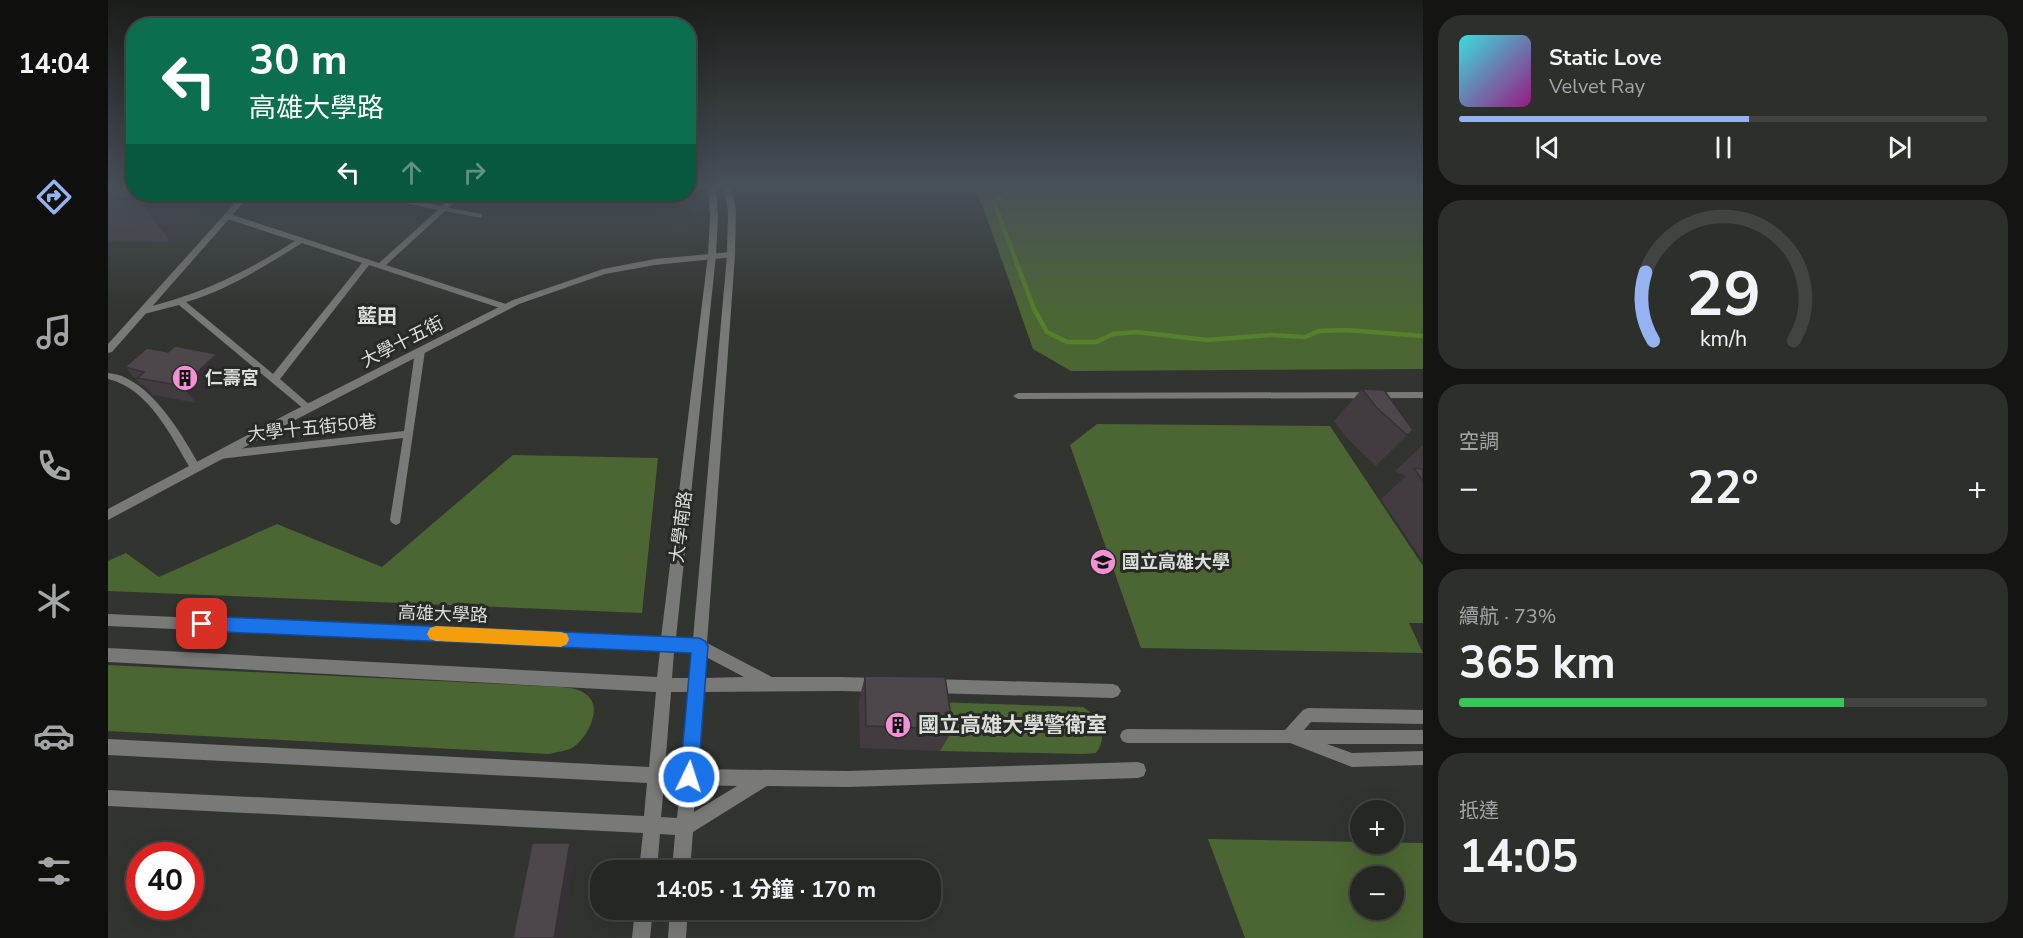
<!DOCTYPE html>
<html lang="zh-TW">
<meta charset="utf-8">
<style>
body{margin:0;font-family:"Nunito Sans","Noto Sans TC",sans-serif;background:#2d2f2b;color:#f1f3f6;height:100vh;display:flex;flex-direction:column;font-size:22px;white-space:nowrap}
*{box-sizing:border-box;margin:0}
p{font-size:20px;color:#a3a5a6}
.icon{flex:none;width:33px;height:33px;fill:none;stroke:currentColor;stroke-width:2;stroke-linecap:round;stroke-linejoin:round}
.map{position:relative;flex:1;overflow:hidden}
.details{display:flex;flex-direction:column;gap:15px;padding:15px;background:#141513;width:600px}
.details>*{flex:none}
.banner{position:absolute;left:18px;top:18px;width:570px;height:183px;border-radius:24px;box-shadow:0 6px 24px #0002,0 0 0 2px #424441;background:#0b6e4f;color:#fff;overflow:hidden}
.buttons{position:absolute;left:1242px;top:800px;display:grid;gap:12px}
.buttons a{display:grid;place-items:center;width:54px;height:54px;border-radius:50%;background:#252723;box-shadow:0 6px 24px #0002,0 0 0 2px #424441;font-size:30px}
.speed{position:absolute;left:18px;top:842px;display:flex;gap:12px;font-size:30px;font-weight:700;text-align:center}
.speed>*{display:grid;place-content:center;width:78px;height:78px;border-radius:50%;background:#252723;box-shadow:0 6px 24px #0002,0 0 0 2px #424441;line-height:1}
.speed .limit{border:9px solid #d22;background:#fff;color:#111}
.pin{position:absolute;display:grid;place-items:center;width:51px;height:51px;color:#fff;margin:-26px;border-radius:12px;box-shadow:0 3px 9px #0006}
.me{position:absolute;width:66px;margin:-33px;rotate:4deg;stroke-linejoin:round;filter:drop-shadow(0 0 4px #0008)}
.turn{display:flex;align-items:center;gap:21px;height:126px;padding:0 24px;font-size:27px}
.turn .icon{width:78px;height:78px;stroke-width:2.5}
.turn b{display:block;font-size:42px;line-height:51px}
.lanes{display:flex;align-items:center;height:57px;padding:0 24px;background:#0003;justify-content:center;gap:30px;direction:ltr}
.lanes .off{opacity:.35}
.big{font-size:45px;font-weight:700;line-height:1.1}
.details .tile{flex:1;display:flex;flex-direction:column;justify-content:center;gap:9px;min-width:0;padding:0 21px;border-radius:24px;background:#2d2f2b}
.details .dial{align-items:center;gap:0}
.dial svg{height:156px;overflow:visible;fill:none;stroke:#424441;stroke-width:7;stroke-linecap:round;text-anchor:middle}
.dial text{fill:#f1f3f6;stroke:none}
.song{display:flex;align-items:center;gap:18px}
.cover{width:72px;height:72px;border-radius:9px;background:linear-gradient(135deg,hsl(180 70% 55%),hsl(310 70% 35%))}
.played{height:6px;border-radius:3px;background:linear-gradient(90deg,#95b2f1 55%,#424441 55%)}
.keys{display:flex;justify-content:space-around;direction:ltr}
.heat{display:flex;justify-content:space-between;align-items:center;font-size:33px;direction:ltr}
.charge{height:9px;border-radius:4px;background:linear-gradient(90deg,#34c759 73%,#424441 0)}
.trip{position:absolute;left:482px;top:860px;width:351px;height:60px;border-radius:24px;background:#252723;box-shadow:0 6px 24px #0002,0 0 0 2px #424441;font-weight:700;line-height:60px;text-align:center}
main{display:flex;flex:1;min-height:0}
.tabs{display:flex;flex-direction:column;width:108px;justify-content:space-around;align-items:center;background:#0f100e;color:#a3a5a6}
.tabs .icon{width:42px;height:42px}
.tabs .selected{color:#95b2f1}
.tabs b{font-size:27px;color:#f1f3f6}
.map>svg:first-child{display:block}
</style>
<main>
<nav class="tabs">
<b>14:04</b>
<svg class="icon selected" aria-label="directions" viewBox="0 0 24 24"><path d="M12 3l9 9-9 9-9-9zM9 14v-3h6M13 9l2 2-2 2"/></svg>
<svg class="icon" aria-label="music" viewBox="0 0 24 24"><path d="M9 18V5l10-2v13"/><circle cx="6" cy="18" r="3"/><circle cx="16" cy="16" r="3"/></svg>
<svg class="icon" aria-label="phone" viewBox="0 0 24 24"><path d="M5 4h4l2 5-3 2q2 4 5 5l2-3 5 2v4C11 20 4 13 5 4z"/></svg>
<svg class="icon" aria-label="climate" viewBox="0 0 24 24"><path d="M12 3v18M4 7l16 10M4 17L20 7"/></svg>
<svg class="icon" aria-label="car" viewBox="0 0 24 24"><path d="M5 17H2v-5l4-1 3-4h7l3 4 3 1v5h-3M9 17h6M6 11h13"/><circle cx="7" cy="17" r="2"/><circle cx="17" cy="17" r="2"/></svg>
<svg class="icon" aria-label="filters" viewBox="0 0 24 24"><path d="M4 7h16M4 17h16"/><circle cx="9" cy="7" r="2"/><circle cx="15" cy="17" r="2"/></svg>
</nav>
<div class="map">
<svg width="1315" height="938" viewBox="0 0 1315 938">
<rect width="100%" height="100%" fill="#31342f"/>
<g fill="#4b6633" fill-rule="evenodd">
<path d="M861,185H1315V369L963,371L925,349L874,204Z"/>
<path d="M989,424L1222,426L1315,566V623H1301L1315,653L1033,648L962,445Z"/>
<path d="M405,455L550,458L534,613L0,591V561L18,553L51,577L169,524L274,567Z"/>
<path d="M0,665L454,687C463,688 473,689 480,696C495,709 478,740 464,748C458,751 448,752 441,754L0,731Z"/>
<path d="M826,702L975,707C991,717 1001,736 988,753L975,754L832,751Z"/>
<path d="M1100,839L1315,843V938H1137ZM1252,876H1286V909H1252Z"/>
</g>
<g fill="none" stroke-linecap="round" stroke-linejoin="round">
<path stroke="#568029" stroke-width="4.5" d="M899,185L902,190L886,202L926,309L939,332L959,342H988L1005,334L1028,332L1099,340L1163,335L1197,337L1211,331L1238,330L1315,336"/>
<g fill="#797a77" fill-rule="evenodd">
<path d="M261,194H272L334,206L347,194H354L341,208L374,214V218L337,211L278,265L401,305V309H395L261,265L172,379L203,406L205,408L203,410H197L71,305L36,314L32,311L33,309C94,294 134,274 187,241L116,218V214H122L271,263L330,210L264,196ZM194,243L254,263L165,374L78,302C120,290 157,266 194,243Z"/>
<path d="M312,348L317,351L292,523L288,525L284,523L282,520L295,438L112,459L107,455L112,451L296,431L307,351Z"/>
<path d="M0,373C6,374 13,375 18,378C50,393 76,438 93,468L92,471H84C63,437 42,389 0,379Z"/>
<path d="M1315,392V398L910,399L905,396L910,393Z"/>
<path d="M1200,708L1315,710V724L1203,722L1196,730H1315V744H1219L1244,753L1315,751V765L1244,767L1182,743H1019L1014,741L1012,736L1014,731L1019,729L1177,730L1195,710Z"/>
</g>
<g fill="#797a77" fill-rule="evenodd">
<path d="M135,194H143L4,352L0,353V344Z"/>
<path d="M623,252L627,255L626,257L547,265L497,274L411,304L189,419L0,520V509L181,413L405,300L495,269L547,259Z"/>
<path d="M732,677L769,678L774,680L777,685L774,690L769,692L732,691L727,689L724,684L727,679Z"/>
<path d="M823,679L1005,684L1010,686L1013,691L1010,696L1005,698L823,693L818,691L815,686L818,681Z"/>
<path d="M1030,762L1036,764L1038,770L1036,776L1030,778L739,787L733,785L731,779L733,773L739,771Z"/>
</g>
<g fill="#797a77" fill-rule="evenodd">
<path d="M600,185H608L610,216L608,255L568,638L585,639L619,255L620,211L615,185H623L628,211L627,255L599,643L664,677H732L737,679L740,684L737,689L732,691L595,692L589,769L739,771L745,773L747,779L745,785L739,787L659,786L585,832L582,870H564L567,835L552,834L549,870H531L535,833L0,806V790L536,816L539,783L0,755V739L541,767L548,692L0,662V648L549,677L552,651L0,626V614L553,638L600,255L602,216ZM566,652H583L581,678H564ZM598,657L636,677L596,678ZM563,692H580L573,768H557ZM556,784L572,785L569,818L553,817ZM588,785L629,786L586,812Z"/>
<path d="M527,909H545L542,938H524Z"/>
<path d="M562,909H580L578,938H560Z"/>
</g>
</g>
<g fill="#423c40">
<path d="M0,185L26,194H101L105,200L62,242L0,241Z"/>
<path d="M60,352L109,354L122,371L88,403L45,395L36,385L32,384L17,367Z"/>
<path d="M1254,389L1305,430L1268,466L1239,438L1226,421Z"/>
<path d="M1315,445V561L1273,499L1298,476L1287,471Z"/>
<path d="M757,676L845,729L832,751L752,748L751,700Z"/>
</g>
<g fill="#363134">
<path d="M37,194H101L105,200L62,242L31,199Z"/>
<path d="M109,354L122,371L88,403L74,386Z"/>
<path d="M1305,430L1274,461L1268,466L1299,435Z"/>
<path d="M462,843L470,852L456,938H446Z"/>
</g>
<g fill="#4d464a" stroke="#363134" stroke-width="1.5">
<path d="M0,185H26V194H37L31,199L0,198Z"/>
<path d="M67,346L109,354L74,386L29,378L36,372L17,367L39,348L60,352Z"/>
<path d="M1254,389L1276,390L1305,430L1299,435L1268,407Z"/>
<path d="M1306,468L1315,469V481Z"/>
<path d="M757,676L837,677L845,729L758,726Z"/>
<path d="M424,843H462L446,938H405Z"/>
</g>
<linearGradient id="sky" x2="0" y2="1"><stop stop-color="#1b1d1a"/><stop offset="0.59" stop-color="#485058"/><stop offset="1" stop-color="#485058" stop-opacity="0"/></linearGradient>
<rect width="1315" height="316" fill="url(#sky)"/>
<path fill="#1a73e8" stroke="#114b97" stroke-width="1.5" d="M94,616L591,638L597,641L600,646L590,777L587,784L581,786L574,784L572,777L583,653L94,631L88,629L86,624L88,618Z"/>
<path fill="#f59e0b" d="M328,626L453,632L459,634L461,639L459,644L453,647L328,641L322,639L319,634L322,628Z"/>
<defs>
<g id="building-disc" transform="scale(1.35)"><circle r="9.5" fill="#f291d6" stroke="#272a25"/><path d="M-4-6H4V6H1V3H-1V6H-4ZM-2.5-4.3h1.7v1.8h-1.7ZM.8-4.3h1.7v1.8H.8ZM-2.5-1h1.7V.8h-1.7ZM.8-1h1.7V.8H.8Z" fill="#111"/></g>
<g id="university-disc" transform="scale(1.35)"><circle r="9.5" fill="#f291d6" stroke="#272a25"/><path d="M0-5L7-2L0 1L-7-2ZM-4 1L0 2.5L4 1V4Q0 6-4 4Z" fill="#111"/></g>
</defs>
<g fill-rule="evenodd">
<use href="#building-disc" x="77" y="378"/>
<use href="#university-disc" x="995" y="562"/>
<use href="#building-disc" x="790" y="725"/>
</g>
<g text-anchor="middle" stroke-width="6" stroke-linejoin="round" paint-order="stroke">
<g font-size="18" fill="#dddfdb" stroke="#272a25">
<text transform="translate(294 342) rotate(-27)" y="6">大學十五街</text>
<text transform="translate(204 428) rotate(-6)" y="6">大學十五街50巷</text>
<text transform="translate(573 527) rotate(-83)" y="6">大學南路</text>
<text transform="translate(335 614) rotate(2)" y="6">高雄大學路</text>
</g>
<g font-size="18" font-weight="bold" fill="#dddfdb" stroke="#272a25" text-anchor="start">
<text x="97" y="384">仁壽宮</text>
<text x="1014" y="568">國立高雄大學</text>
</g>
<g font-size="20" font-weight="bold" fill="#dddfdb" stroke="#272a25">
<text x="269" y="323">藍田</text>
</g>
<g font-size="21" font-weight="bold" fill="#dddfdb" stroke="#272a25" text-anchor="start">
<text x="810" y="732">國立高雄大學警衛室</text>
</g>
</g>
</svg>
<div class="buttons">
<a>+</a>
<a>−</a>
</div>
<div class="speed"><div class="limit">40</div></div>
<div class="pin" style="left:94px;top:624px;background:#d93025"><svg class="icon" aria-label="arrive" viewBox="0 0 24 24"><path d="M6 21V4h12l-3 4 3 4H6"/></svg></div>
<svg class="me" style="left:581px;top:777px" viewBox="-20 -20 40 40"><circle r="17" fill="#1a73e8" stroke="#fff" stroke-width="3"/><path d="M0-11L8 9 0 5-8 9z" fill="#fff"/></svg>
<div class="trip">14:05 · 1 分鐘 · 170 m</div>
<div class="banner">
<div class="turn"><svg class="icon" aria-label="left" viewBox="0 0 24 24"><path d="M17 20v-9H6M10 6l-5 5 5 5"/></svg><div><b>30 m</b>高雄大學路</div></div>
<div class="lanes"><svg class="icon" aria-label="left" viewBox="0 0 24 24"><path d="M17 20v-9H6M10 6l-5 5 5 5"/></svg><svg class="icon off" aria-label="ahead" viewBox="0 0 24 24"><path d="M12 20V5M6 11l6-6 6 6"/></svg><svg class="icon off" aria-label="right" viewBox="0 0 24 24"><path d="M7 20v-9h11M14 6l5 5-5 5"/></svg></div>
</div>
</div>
<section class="details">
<div class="tile">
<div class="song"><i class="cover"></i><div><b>Static Love</b><p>Velvet Ray</p></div></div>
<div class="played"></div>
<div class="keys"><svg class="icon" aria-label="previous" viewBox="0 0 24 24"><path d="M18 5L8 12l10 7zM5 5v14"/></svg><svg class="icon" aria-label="pause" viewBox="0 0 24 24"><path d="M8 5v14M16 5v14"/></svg><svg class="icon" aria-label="next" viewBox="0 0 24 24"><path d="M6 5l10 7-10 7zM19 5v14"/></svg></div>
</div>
<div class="tile dial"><svg viewBox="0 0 100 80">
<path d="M14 69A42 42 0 1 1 86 69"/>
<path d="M14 69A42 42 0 0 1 10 34" stroke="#95b2f1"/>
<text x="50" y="56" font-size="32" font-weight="700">29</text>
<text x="50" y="72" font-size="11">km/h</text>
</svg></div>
<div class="tile"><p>空調</p>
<div class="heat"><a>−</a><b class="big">22°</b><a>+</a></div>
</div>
<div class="tile"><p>續航 · 73%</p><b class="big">365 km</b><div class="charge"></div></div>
<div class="tile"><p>抵達</p><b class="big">14:05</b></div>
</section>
</main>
